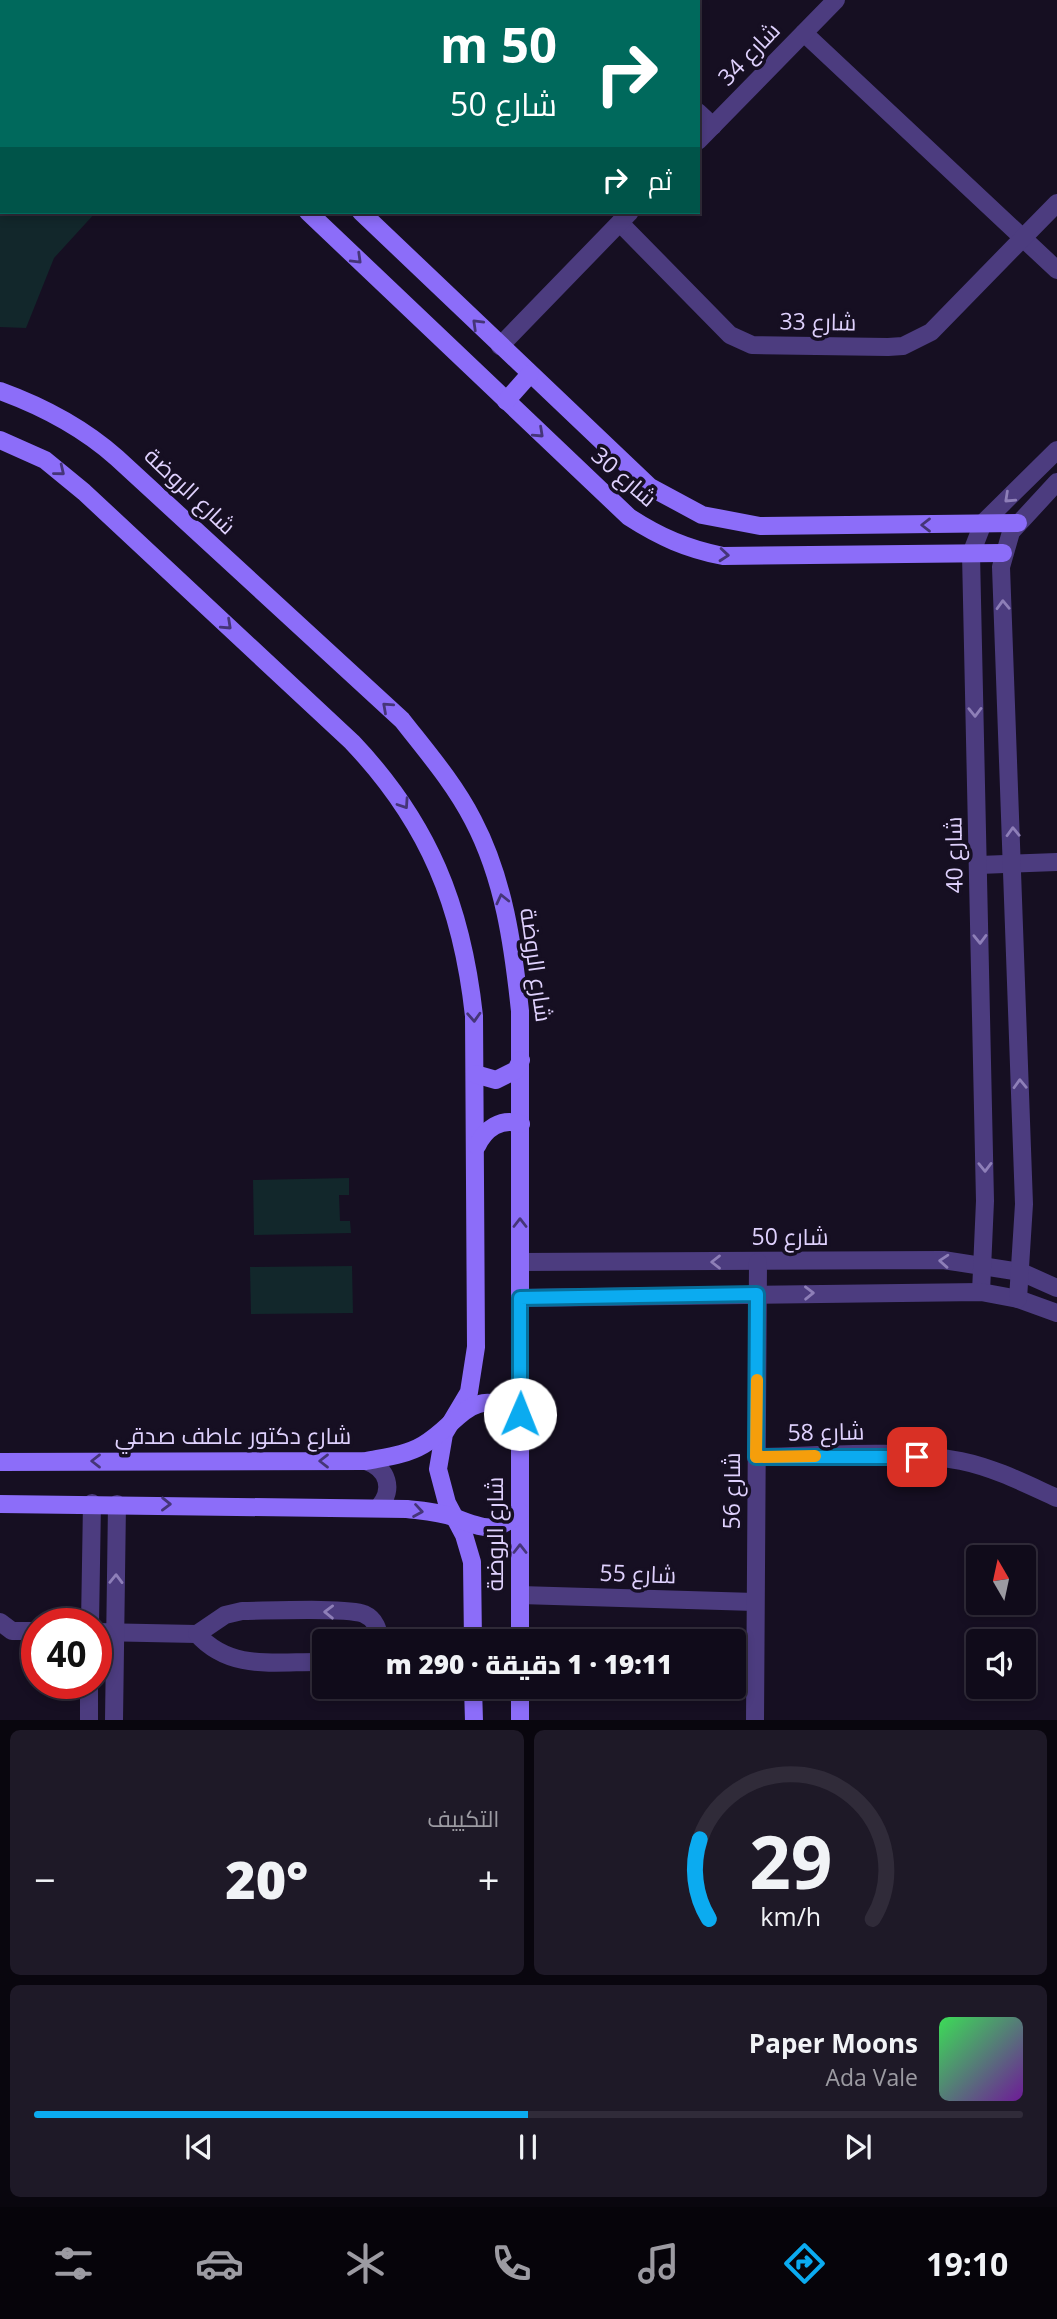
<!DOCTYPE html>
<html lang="ar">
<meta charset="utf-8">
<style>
body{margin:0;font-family:"Open Sans",Cairo,sans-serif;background:#1e1927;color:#f1f3f6;direction:rtl;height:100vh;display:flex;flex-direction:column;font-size:26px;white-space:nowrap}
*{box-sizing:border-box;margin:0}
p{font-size:23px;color:#9c9ba2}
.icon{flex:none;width:38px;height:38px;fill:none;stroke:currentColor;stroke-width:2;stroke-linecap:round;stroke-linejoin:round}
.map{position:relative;height:1720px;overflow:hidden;direction:ltr}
.details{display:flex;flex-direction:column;gap:10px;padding:10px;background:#09060e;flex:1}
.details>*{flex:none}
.banner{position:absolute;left:0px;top:0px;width:700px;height:214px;box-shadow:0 4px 10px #0003,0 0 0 2px #302b39;direction:rtl;background:#00695c;color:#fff;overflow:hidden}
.needle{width:46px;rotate:351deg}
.buttons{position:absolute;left:966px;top:1545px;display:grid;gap:14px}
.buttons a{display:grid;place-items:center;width:70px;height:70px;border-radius:7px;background:#100b1a;box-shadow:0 4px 10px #0003,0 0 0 2px #302b39;font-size:35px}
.speed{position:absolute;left:21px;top:1608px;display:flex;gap:14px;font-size:35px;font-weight:700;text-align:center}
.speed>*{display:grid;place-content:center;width:91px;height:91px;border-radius:50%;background:#100b1a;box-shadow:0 4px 10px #0003,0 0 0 2px #302b39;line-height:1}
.speed .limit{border:10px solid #d22;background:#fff;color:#111}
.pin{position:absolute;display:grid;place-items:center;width:60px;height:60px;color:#fff;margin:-30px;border-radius:14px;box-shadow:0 4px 10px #0006}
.me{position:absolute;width:77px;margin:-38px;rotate:1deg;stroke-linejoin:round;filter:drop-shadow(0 0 5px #0008)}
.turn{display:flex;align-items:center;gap:24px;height:147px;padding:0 28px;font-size:32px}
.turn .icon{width:91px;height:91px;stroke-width:2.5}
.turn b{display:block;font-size:49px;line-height:60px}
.then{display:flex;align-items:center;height:66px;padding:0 28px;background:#0003;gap:14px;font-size:26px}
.big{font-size:52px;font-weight:800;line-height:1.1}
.details .card{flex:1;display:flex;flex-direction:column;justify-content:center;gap:10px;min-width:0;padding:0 24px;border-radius:10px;background:#1e1927}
.details .dial{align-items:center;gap:0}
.dial svg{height:182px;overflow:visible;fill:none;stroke:#302b39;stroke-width:7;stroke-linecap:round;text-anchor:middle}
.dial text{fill:#f1f3f6;stroke:none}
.song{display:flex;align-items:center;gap:21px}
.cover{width:84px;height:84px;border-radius:10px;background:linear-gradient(135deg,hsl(130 70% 55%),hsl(280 70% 35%))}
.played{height:7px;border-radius:4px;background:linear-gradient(90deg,#0babf0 50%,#302b39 50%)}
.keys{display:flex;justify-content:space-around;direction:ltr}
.heat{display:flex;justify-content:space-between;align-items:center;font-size:38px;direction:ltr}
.details .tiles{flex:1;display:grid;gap:10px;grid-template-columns:1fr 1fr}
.card:last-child{grid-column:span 2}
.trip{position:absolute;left:312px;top:1629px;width:434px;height:70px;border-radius:7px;background:#100b1a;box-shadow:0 4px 10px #0003,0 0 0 2px #302b39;font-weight:800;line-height:70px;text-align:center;direction:rtl}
.dock{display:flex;height:112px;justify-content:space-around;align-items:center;background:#06040a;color:#9c9ba2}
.dock .icon{width:49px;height:49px}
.dock .selected{color:#0babf0}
.dock b{font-size:32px;color:#f1f3f6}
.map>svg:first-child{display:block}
</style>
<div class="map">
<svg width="1057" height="1721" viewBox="0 0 1057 1721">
<rect width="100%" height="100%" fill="#160f22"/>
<g fill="#12272b">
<path d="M0,0L51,2H2V212H96L54,258L26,328L0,327Z"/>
<path d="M349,1178V1195H339L340,1221H350L351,1233L254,1235L253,1180Z"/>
<path d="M352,1266L353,1313L251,1314L250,1267Z"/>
</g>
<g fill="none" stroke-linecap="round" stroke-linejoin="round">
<g stroke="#4c3c7f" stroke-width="18">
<path d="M379,0L381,2"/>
<path d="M581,0L583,2"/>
<path d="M447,2L449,0"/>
<path d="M804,33L1057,270"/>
<path d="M698,112L713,126"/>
<path d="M698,141L836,0"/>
<path d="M620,223L730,335L752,345L888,347L903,346L931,332L1057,203"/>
<path d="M500,346L630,212"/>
<path d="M979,865L1057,862"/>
<path d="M520,1262L943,1260L1021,1272L1057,1288"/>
<path d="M981,1292L985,1201L971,554L983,523L1057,450"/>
<path d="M520,1298L981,1292L1018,1299L1057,1313"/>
<path d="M1018,1299L1024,1204L1001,567L1011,532L1057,482"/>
<path d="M756,1457C823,1456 895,1448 961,1461C995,1468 1026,1484 1057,1498"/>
<path d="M366,1461C388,1469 394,1489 379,1507"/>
<path d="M520,1595L755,1602"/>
<path d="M0,1622L12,1631H37"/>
<path d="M90,1624L92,1503"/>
<path d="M96,1632L197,1634"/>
<path d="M324,1662C277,1661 231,1672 197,1634L225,1615L242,1611C264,1611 347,1607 364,1614C375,1619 380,1630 378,1642"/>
<path d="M89,1721V1684"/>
<path d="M114,1721L117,1504"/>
<path d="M755,1721L758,1262"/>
</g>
<g stroke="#8c6df9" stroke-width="18">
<path d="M87,0L88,2"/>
<path d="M138,0L140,2"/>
<path d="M308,212L629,517C660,537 687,549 723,556L1003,553"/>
<path d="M361,212L650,487L702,515L760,526L1018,523"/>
<path d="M0,391C44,407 82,427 117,458L402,720C427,752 454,783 473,820C504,879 513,945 520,1011V1642"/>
<path d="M506,401L530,374"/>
<path d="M0,440L45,460L84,492L352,742C429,823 462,906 474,1016L476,1347L469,1392L444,1434L438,1469L447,1503L464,1535L472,1562L473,1642"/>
<path d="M475,1074L496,1080L516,1070L521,1060"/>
<path d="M477,1146C485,1129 501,1117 521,1124"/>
<path d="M0,1462L366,1461C386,1457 406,1455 423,1445C460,1424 469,1383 520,1414"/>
<path d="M0,1504L407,1509C423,1511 441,1512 456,1518C484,1529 496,1534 520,1512"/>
<path d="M473,1687L474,1721"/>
<path d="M520,1687V1721"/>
</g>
</g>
<defs><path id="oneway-chevron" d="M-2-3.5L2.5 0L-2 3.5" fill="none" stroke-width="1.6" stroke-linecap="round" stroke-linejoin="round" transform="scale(1.75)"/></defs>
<g stroke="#453578">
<use href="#oneway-chevron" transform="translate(357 259) rotate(44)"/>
<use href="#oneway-chevron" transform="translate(477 324) rotate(-136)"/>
<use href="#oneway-chevron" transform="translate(539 433) rotate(43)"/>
<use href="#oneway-chevron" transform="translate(60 471) rotate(39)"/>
<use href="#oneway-chevron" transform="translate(926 525) rotate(180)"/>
<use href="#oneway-chevron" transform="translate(724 555) rotate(5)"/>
<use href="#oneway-chevron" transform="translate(227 625) rotate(43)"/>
<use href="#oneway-chevron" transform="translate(387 707) rotate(-138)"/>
<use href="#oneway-chevron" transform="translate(404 804) rotate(56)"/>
<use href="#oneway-chevron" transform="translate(502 899) rotate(-103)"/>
<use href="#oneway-chevron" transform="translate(474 1017) rotate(87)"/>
<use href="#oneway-chevron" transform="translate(520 1223) rotate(-90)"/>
<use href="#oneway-chevron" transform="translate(96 1461) rotate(180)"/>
<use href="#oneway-chevron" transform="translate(324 1461) rotate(180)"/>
<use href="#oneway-chevron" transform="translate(166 1504) rotate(1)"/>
<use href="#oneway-chevron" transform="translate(418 1511) rotate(9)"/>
<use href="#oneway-chevron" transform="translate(520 1549) rotate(-90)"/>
</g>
<g stroke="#8e7fb8">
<use href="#oneway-chevron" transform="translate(1009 498) rotate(137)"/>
<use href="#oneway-chevron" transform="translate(1003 605) rotate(-92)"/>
<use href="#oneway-chevron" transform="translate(975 712) rotate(89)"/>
<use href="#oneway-chevron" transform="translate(1013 832) rotate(-92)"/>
<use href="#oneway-chevron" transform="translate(980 939) rotate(89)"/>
<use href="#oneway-chevron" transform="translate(1020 1084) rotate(-92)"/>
<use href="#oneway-chevron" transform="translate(985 1167) rotate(89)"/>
<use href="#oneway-chevron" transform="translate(944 1261) rotate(-176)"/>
<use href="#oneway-chevron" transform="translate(716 1262) rotate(-180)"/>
<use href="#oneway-chevron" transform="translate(809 1293) rotate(-1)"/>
<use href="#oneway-chevron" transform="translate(116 1579) rotate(-89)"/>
<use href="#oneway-chevron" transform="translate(329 1612) rotate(-179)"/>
</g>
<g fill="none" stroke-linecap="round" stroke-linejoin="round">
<g stroke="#076f9c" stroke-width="18">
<path id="route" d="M520,1414V1298L757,1294L756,1457H917"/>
</g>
<use href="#route" stroke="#0babf0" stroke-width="12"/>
<path stroke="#f59e0b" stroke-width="12" d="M757,1380L756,1457L815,1456"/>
</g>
<g text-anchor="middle" stroke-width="7" stroke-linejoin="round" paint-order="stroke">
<g font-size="23" fill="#dfd1fd" stroke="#160f22">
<text transform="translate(749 54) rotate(-46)" y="8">شارع 34</text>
<text transform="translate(818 322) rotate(1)" y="8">شارع 33</text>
<text transform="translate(624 477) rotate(41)" y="8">شارع 30</text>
<text transform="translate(190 491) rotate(43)" y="8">شارع الروضة</text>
<text transform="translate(954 855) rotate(-91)" y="8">شارع 40</text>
<text transform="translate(536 965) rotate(82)" y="8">شارع الروضة</text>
<text x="790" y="1245">شارع 50</text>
<text transform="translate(826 1432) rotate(-1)" y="8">شارع 58</text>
<text x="233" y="1444">شارع دكتور عاطف صدقي</text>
<text transform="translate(732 1491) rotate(-90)" y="8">شارع 56</text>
<text transform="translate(495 1534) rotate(-90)" y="8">شارع الروضة</text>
<text transform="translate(638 1574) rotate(2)" y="8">شارع 55</text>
</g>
</g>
</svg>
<div class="buttons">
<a><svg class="needle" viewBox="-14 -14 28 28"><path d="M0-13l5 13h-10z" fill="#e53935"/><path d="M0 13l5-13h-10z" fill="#9c9ba2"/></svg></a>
<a><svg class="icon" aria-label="sound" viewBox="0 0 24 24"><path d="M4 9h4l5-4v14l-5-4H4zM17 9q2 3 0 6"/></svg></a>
</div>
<div class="speed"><div class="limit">40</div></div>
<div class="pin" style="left:917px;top:1457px;background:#d93025"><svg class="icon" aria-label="arrive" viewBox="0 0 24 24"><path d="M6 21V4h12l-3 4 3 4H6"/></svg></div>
<svg class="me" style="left:520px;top:1414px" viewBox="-20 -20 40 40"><circle r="19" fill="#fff"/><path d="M0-13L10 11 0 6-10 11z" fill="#0babf0"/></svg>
<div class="trip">19:11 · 1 دقيقة · 290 m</div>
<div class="banner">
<div class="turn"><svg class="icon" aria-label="right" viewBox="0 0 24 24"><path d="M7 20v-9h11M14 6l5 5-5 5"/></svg><div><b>50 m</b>شارع 50</div></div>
<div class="then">ثم<svg class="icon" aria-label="right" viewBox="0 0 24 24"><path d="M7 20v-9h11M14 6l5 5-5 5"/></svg></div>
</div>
</div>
<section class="details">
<div class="tiles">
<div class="card dial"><svg viewBox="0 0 100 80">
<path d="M14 69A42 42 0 1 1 86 69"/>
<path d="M14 69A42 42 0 0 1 10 34" stroke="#0babf0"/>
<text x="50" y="56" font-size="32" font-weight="700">29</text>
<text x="50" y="72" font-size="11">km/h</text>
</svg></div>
<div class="card"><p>التكييف</p>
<div class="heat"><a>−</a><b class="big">20°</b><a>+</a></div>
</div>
<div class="card">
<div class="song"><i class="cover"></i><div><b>Paper Moons</b><p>Ada Vale</p></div></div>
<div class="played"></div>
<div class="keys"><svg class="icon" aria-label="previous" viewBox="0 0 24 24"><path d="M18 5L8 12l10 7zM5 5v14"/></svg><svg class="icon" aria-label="pause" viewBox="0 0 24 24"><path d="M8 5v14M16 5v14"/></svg><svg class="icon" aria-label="next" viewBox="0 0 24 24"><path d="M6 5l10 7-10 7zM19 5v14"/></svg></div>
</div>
</div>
</section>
<nav class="dock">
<b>19:10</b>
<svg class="icon selected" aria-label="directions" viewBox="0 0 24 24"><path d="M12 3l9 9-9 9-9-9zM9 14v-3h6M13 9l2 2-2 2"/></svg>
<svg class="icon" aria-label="music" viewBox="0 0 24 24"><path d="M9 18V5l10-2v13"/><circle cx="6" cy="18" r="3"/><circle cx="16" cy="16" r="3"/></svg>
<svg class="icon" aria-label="phone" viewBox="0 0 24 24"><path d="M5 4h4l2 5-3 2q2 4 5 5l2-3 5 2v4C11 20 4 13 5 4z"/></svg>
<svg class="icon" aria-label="climate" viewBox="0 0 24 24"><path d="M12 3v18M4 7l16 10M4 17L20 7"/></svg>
<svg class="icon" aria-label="car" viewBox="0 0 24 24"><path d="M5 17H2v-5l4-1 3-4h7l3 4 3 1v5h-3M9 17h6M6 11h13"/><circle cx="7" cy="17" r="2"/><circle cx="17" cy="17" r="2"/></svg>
<svg class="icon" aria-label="filters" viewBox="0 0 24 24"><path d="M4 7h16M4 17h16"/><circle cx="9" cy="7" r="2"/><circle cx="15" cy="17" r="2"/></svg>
</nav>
